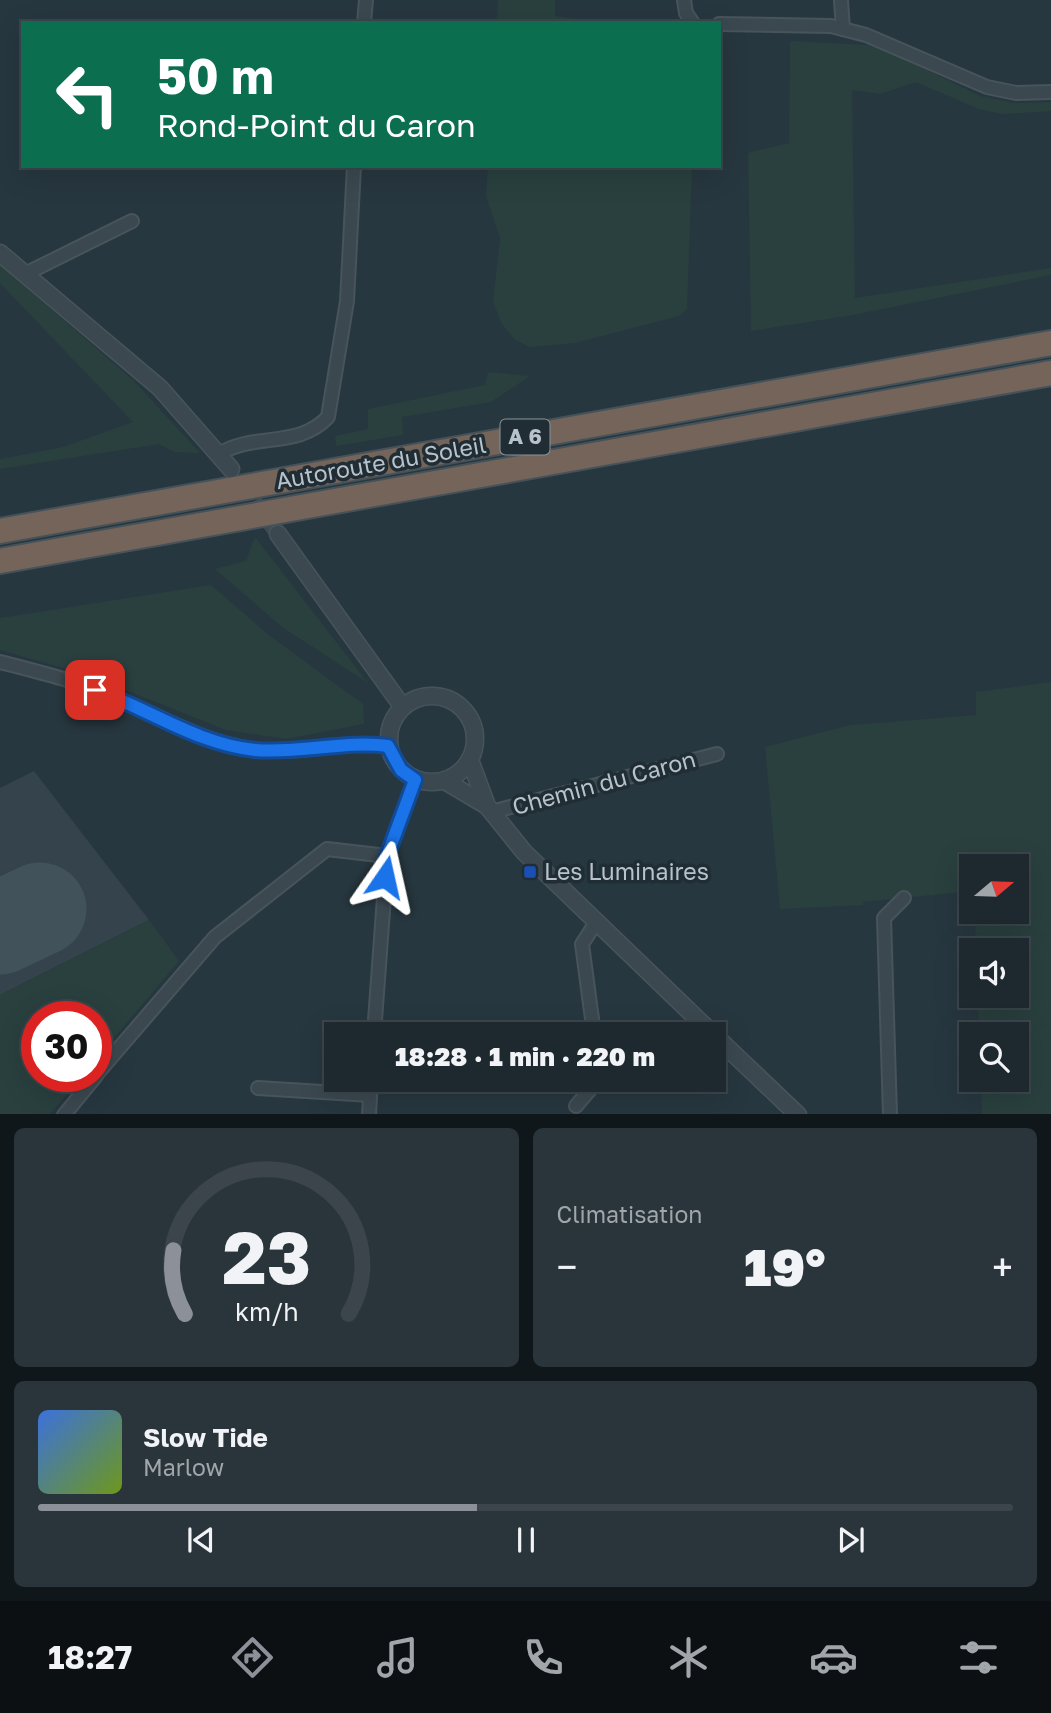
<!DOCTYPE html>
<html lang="fr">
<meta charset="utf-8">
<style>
body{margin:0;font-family:"Golos Text",sans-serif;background:#2a353b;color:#f1f3f6;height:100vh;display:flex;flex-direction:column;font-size:26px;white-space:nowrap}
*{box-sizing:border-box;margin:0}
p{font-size:23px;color:#a0a6aa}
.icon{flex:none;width:38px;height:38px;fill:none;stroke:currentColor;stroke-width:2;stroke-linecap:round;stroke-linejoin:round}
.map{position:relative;height:1114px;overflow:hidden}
.details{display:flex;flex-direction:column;gap:14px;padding:14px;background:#10171a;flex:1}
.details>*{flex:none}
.top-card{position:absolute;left:21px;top:21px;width:700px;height:147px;border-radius:0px;box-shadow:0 7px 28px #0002,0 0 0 2px #3b454b;background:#0b6e4f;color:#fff;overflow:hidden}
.needle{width:46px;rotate:71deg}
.tools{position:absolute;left:959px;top:854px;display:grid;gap:14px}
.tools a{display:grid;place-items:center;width:70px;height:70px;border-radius:0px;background:#1d292f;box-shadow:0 7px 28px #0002,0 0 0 2px #3b454b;font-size:35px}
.speed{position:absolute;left:21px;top:1001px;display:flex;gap:14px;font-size:35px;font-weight:700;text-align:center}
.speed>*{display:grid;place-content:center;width:91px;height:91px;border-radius:50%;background:#1d292f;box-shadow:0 7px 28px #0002,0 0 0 2px #3b454b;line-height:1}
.speed .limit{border:10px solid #d22;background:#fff;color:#111}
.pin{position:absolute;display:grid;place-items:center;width:60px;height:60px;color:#fff;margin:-30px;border-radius:14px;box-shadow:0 4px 10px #0006}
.me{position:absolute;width:77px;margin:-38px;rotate:11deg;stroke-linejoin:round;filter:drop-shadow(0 0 5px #0008)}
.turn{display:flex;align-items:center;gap:24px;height:147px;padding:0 21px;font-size:32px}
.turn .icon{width:91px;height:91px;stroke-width:2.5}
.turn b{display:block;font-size:49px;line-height:60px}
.big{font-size:52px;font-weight:800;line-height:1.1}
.details .tile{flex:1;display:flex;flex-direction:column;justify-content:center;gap:10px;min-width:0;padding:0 24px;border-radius:10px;background:#2a353b}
.details .dial{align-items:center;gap:0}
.dial svg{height:182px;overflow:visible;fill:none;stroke:#3b454b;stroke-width:7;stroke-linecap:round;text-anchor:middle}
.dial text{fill:#f1f3f6;stroke:none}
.song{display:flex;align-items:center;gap:21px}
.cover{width:84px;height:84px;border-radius:10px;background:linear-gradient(135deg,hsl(220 70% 55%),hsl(80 70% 35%))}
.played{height:7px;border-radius:4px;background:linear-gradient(90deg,#8c9099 45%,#3b454b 45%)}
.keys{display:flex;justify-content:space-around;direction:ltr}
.heat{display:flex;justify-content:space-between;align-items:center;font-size:38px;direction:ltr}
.details .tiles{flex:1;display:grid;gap:14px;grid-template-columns:1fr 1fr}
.tile:last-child{grid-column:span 2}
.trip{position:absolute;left:324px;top:1022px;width:402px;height:70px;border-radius:0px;background:#1d292f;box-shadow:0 7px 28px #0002,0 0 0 2px #3b454b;font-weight:800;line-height:70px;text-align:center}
.dock{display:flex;height:112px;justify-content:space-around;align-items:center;background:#0c1013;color:#a0a6aa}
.dock .icon{width:49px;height:49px}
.dock .on{color:#8c9099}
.dock b{font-size:32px;color:#f1f3f6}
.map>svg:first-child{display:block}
</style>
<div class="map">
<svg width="1051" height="1115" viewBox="0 0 1051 1115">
<rect width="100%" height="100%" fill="#27373f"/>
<path fill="#35434c" d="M34,771L149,920L0,995V788Z"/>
<g fill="#29403e">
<path d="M498,0H555V16L585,20L586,23H497Z"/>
<path d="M790,41L868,45L901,57L980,96L1013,103L1051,102V111L1002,114L979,109L916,82L880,94L852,90L855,298L1051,268V275L853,315L751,331L748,153L789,143Z"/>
<path d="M488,166H692L687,309L679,316L575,343L530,347L515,340L502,324L493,302L500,238L486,196Z"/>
<path d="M0,265L133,380L200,453L175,452L159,444L0,469V459L63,447L133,422L0,283Z"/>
<path d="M488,372L530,376L491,402L402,417L403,435L336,446L335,436L368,429V409L485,385Z"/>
<path d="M255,537L368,683L282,627L215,569L246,561Z"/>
<path d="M211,585L270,636L363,704L364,724L286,739L226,730L91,676L0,650V618Z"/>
<path d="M1051,682V1114H982L981,1080H1017V1034H979L978,996H1017V950H976L975,912H1017V866H971V891L863,902V905L780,909L765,747L850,725L976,715V692Z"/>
<path d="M149,920L179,961L96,1059V1017H37V1076H82L50,1114H0V995Z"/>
</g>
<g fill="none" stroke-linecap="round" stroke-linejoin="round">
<path stroke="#42525a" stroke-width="93" d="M0,928L40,909"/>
<path stroke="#3d4c54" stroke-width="16" stroke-dasharray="16 8" stroke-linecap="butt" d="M240,482L278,534"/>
<g stroke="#48545b" stroke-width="16">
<g id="minor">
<path d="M684,0L686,13L693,23"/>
<path d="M841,0L843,29"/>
<path d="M364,23L366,0"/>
<path d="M719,24L831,26L866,35L987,87L1016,93L1051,92"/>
<path d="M25,274L132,221"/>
<path d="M219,454C255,432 298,449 328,417L347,301L354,166"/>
<path d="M0,662C39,672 80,682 117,698C162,717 201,741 251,749C297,757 343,739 388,746"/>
<path d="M491,812L717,754"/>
<path d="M374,1034L387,856L415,780"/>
<path d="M594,1034L582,944L595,924"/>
<path d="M96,1075L215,937L327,849L387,856"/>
<path d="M258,1088L370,1095"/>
<path d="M576,1106L598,1080"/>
<path d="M64,1115L96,1076"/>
<path d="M369,1115L371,1080"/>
<path d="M890,1115L884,918L904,898"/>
</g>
</g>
<g stroke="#48545b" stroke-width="19">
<g id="tertiary">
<path d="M0,253L160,388L231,469"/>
<path d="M278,534L402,706"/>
<circle cx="432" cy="739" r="43"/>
<path d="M470,760L487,806L524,852L713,1034"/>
<path d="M445,781L487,806"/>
<path d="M714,1035L798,1115"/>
</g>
</g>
<g stroke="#46525a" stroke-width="28">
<g id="motorway">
<path d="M0,531L1051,343"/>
<path d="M0,561L1051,373"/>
</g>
</g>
<use href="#minor" stroke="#3b484f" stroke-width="12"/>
<use href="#tertiary" stroke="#3b484f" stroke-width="16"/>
<use href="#motorway" stroke="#756459" stroke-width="24"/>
</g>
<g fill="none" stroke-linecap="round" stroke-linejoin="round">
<g stroke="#114b97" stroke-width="18">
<path id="route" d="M95,690C149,709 197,744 255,750C299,754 347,740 388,746L401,770L415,780L387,856L385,877"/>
</g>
<use href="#route" stroke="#1a73e8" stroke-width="12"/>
</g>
<rect fill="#1a4fb4" stroke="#202d34" stroke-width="2.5" x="523" y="865" width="14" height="14" rx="3.5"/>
<g text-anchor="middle" stroke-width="7" stroke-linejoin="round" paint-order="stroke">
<rect fill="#202d34" stroke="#8a959d" stroke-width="2" x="500.5" y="419.5" width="49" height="35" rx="5"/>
<g font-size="21" font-weight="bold" fill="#b8c2ca">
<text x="525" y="444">A 6</text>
</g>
<g font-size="23" fill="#b8c2ca" stroke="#202d34">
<text transform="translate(381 463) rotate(-10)" y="8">Autoroute du Soleil</text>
<text transform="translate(604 783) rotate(-15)" y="8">Chemin du Caron</text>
</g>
<g font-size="23" fill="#b8c2ca" stroke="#202d34" text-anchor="start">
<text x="544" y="880">Les Luminaires</text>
</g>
</g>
</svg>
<div class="tools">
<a><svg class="needle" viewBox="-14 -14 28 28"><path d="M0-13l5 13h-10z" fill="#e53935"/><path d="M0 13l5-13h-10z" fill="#a0a6aa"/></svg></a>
<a><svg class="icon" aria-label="sound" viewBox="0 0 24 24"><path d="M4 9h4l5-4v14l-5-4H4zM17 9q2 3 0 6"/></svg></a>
<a><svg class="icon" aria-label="search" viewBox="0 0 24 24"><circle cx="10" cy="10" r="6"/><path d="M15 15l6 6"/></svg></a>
</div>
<div class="speed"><div class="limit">30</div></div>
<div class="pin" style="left:95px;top:690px;background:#d93025"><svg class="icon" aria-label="arrive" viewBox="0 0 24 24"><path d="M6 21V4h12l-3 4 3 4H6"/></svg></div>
<svg class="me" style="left:385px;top:877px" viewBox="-20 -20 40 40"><path d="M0-17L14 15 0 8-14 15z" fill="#1a73e8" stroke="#fff" stroke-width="4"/></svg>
<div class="trip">18:28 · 1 min · 220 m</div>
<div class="top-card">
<div class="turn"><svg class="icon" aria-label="left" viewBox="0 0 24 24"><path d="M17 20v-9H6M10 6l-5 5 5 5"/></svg><div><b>50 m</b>Rond-Point du Caron</div></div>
</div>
</div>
<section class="details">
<div class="tiles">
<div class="tile dial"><svg viewBox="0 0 100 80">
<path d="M14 69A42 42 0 1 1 86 69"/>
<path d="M14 69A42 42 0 0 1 9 41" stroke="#8c9099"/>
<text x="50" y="56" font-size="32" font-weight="700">23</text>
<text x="50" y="72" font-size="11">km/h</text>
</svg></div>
<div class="tile"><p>Climatisation</p>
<div class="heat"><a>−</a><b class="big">19°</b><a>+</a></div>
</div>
<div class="tile">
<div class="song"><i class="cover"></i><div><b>Slow Tide</b><p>Marlow</p></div></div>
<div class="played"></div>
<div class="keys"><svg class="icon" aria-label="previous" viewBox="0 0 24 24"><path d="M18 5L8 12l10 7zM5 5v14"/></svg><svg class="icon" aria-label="pause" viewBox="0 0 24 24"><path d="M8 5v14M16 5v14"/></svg><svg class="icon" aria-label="next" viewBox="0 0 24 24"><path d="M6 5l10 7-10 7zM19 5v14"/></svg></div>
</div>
</div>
</section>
<nav class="dock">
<b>18:27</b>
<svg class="icon on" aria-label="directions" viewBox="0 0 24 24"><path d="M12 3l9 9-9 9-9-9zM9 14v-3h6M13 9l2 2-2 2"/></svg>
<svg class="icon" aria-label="music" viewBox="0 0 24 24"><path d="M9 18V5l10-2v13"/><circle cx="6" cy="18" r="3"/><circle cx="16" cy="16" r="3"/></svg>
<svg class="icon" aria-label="phone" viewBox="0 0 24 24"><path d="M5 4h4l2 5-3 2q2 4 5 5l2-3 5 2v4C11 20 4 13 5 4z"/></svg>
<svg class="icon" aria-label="climate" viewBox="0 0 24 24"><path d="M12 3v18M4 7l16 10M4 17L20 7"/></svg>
<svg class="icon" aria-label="car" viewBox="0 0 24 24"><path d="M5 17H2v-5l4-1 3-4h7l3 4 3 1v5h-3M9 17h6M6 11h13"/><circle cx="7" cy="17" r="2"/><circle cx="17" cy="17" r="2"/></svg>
<svg class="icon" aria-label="filters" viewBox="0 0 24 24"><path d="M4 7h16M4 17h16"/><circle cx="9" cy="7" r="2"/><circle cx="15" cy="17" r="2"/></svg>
</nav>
